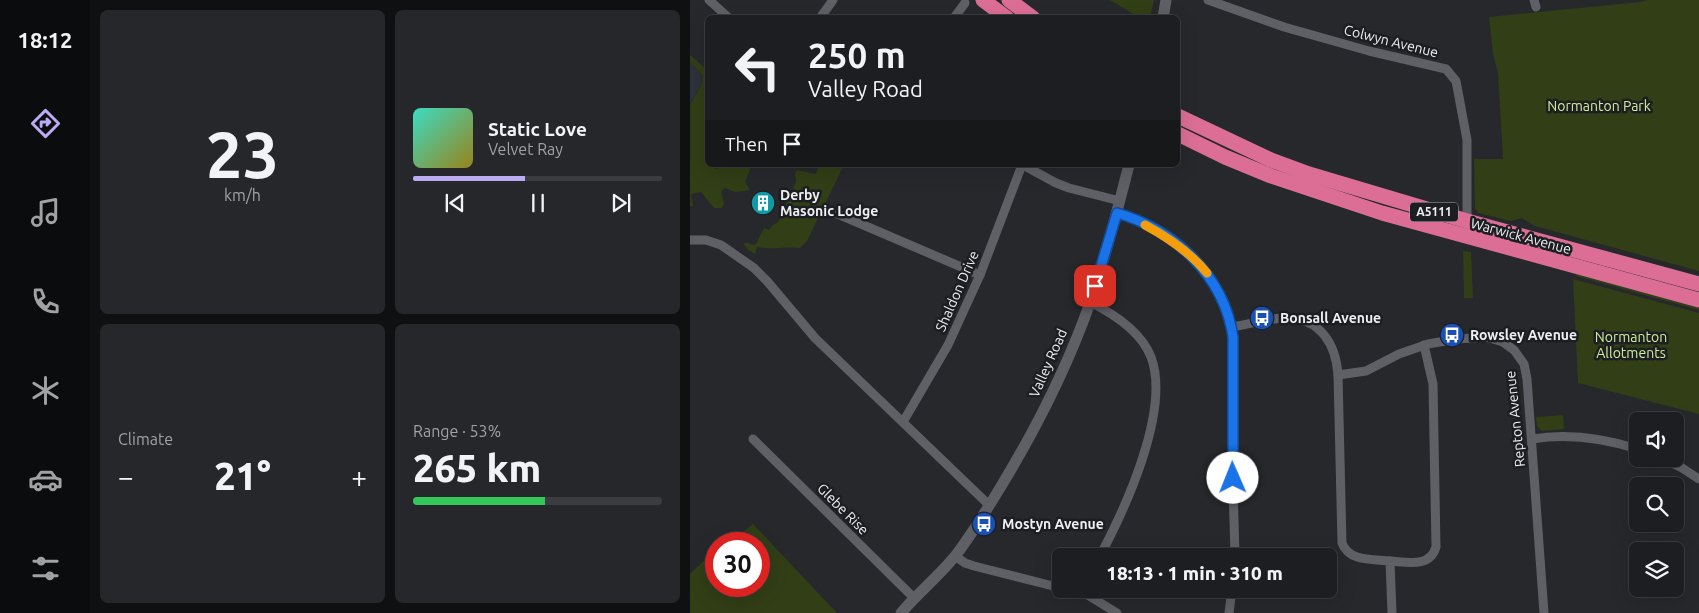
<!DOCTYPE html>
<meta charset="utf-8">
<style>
body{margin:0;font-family:Ubuntu,sans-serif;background:#25272a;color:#f1f3f6;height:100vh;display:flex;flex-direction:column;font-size:19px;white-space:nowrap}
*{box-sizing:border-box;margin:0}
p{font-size:16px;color:#a0a2a5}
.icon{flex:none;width:28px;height:28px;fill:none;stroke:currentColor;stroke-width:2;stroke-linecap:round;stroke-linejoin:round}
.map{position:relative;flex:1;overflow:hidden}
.side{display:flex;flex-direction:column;gap:10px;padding:10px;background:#0f1012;width:600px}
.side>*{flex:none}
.guide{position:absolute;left:15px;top:15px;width:475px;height:152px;border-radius:8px;box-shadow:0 5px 20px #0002,0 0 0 1px #3a3c3f;background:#1c1e21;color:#f1f3f6;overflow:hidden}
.controls{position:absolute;left:939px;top:412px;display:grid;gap:10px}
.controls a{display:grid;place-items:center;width:55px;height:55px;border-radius:8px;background:#1c1e21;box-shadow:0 5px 20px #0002,0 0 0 1px #3a3c3f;font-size:25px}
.speed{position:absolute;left:15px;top:532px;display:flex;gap:10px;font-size:25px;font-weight:700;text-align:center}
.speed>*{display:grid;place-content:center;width:65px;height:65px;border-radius:50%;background:#1c1e21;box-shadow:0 5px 20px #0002,0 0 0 1px #3a3c3f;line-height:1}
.speed .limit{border:8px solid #d22;background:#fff;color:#111}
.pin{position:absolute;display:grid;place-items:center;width:42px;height:42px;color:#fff;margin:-21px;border-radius:10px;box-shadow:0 2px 8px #0006}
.me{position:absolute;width:55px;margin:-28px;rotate:359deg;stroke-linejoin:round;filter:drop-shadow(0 0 4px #0008)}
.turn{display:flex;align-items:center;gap:18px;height:105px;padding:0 20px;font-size:22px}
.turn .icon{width:65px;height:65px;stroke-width:2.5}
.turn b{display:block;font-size:35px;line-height:42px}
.then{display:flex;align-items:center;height:48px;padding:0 20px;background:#0003;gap:10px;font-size:19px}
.big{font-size:38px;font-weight:800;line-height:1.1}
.side .tile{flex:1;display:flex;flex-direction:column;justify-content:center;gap:8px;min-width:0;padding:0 18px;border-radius:8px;background:#25272a}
.side .dial{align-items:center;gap:0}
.dial b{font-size:65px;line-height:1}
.song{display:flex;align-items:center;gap:15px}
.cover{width:60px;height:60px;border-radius:8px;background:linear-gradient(135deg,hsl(170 70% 55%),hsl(50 70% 35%))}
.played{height:5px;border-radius:2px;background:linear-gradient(90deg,#bcaaf5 45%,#3a3c3f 45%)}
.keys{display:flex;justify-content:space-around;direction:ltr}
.heat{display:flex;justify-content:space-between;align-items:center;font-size:28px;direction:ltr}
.charge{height:8px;border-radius:4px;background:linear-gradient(90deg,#34c759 53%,#3a3c3f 0)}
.side .tiles{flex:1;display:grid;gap:10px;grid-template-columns:repeat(2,1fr)}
.trip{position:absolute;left:362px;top:548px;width:285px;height:50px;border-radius:8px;background:#1c1e21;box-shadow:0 5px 20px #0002,0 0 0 1px #3a3c3f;font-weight:800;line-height:50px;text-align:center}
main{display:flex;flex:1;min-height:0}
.dock{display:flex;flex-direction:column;width:90px;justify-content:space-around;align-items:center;background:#0b0c0d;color:#a0a2a5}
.dock .icon{width:35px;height:35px}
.dock .selected{color:#bcaaf5}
.dock b{font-size:22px;color:#f1f3f6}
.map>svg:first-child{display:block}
</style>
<main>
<nav class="dock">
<b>18:12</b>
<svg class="icon selected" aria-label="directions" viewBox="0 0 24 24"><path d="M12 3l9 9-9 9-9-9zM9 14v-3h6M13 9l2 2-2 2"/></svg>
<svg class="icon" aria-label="music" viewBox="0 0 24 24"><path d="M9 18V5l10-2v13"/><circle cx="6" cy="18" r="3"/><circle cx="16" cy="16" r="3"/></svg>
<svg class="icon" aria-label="phone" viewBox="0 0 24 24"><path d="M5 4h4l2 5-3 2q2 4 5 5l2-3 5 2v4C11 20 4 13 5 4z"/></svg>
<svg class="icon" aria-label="climate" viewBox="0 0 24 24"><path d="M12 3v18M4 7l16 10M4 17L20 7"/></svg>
<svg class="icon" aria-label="car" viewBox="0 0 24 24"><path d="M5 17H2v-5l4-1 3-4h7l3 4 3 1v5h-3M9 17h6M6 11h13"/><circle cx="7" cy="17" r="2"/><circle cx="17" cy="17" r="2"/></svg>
<svg class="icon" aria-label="filters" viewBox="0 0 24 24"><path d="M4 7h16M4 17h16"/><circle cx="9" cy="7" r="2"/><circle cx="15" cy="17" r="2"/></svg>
</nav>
<section class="side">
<div class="tiles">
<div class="tile dial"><b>23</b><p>km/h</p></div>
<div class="tile">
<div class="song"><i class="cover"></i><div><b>Static Love</b><p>Velvet Ray</p></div></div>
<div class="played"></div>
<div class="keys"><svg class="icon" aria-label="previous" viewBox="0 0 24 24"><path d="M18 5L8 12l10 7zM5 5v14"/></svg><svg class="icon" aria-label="pause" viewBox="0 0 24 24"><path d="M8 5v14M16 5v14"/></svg><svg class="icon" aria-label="next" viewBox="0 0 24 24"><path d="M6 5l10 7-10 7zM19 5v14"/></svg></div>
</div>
<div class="tile"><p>Climate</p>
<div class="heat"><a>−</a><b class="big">21°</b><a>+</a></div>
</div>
<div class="tile"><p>Range · 53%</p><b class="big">265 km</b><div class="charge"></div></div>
</div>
</section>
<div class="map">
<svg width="1009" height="613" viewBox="0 0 1009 613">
<rect width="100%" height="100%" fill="#26282c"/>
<path fill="#2c313a" d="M0,62L13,76L12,84L0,104Z"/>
<g fill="#313e16">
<path d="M420,0H464L460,17H448Z"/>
<path d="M957,0H1009V271L845,226L832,218L821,221L788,213L785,208L784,159H813L808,73L803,54L799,17L950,2Z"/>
<path d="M0,55L17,70L18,165H21L26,169L35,165H70L61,167L55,182L60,190L45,192L35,188L31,191L34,204L32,208H24L11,192L1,194L3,206H0V105L12,84L13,76L0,62Z"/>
<path d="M129,165H154L117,241L110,248C96,246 81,250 67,247L65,254L58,250L53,243H59L62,245L66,244L74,228L79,230L83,225L88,222L106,182L105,174L107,170L126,174Z"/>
<path d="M773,251L781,252L783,298H774Z"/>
<path d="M887,272L1009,305V310L886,276Z"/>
<path d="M883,279L1009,313V414L888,383Z"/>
<path d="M873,415L874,429L852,431L847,426L846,417Z"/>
<path d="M63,524L147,613H0V574L26,549V586H69V544H38Z"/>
</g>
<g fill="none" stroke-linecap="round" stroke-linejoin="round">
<g stroke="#5e6065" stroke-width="9">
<path d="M19,0L39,18"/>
<path d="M518,0L594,27L679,51L756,69L766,81L777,140V221"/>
<path d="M844,0L846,7"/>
<path d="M130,18L143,0"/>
<path d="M264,18L275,3"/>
<path d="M333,165L366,183L379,188L430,201"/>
<path d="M143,212L290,275"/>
<path d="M427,213C482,230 537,275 543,336C546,366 542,397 542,427C542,470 544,513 545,556"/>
<path d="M0,240H16L31,245L64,268L77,281L125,338L299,505"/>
<path d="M400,302C424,314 451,331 461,357C481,410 435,509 410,556"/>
<path d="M542,327C560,324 579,318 596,318C631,318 646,345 648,375L652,543C659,562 683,559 700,561L702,613"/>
<path d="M648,375L676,371L709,354L738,344L767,339L796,337L813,342L824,350L834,364L837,379L854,613"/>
<path d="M213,422L258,345L290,275L332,165"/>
<path d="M63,439L224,598"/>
<path d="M842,439C877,433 913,438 948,449"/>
<path d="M974,459L992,468L1009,479"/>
<path d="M265,556L275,563L284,566L371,588"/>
<path d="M700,561C717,562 740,568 746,547L743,384L734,345"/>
<path d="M376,589L396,594L427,613"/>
<path d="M539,613L542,589"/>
</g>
<g stroke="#5e6065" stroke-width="11">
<path d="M473,18L476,0"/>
<path d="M211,613C228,593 249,576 266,555C282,534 296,511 310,488C346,429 378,366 401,300C416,256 427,211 439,165"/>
</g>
<g stroke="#dc6e96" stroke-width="15">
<path d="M293,0L317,18"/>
<path d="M319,0L343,18"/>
<path d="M488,116L581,160L619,174L777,221L1009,284"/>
<path d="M488,134L535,157L581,176L692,213L1009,300"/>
</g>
</g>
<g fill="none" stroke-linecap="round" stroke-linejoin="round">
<g stroke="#114b97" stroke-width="12">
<path id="route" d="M405,286L427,213C485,230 534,276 543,337V478"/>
</g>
<use href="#route" stroke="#1a73e8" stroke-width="9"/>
<path stroke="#f59e0b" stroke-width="9" d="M455,225C479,238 500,252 517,273"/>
</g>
<defs>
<g id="building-disc" transform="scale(1.25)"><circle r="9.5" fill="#0f9aa8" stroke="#1c1e22"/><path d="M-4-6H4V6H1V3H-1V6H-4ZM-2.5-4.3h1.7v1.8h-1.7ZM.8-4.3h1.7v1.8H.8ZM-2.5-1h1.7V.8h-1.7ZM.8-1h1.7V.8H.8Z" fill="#fff"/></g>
<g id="bus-disc" transform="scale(1.25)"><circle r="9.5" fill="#1a4fb4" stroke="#1c1e22"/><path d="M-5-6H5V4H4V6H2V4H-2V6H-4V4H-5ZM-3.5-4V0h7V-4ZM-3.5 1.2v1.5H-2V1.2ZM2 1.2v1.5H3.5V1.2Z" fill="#fff"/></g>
</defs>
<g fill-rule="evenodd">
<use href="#building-disc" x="73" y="203"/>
<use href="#bus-disc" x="572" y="318"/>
<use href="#bus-disc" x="762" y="335"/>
<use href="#bus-disc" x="294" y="524"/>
</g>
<g text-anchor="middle" stroke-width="5" stroke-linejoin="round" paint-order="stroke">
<rect fill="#1c1e22" stroke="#afb0b4" stroke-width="1" x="720" y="202.5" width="48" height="19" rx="4"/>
<g font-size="12" font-weight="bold" fill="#eeeff2">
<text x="744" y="216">A5111</text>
</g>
<g font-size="14" fill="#eeeff2" stroke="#1c1e22">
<text transform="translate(701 41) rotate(14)" y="5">Colwyn Avenue</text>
<text transform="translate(831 236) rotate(15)" y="5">Warwick Avenue</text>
<text transform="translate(267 291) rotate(-66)" y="5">Shaldon Drive</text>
<text transform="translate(358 363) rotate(-66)" y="5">Valley Road</text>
<text transform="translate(825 419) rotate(-96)" y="5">Repton Avenue</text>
<text transform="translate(153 509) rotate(45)" y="5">Glebe Rise</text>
</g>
<g font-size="14" fill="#cfed98" stroke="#1c1e22">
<text x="909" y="111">Normanton Park</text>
<text x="941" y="342">Normanton<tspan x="941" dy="16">Allotments</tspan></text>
</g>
<g font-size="14" font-weight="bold" fill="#eeeff2" stroke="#1c1e22" text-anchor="start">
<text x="90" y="200">Derby<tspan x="90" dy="16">Masonic Lodge</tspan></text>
<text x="590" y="323">Bonsall Avenue</text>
<text x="780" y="340">Rowsley Avenue</text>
<text x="312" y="529">Mostyn Avenue</text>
</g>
</g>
</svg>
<div class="controls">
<a><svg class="icon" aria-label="sound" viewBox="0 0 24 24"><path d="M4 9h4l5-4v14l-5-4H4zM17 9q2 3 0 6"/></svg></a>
<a><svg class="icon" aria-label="search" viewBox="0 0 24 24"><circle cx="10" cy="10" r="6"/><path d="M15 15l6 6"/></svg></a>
<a><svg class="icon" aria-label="layers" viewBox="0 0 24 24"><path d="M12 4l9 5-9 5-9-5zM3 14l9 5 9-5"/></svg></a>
</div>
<div class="speed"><div class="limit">30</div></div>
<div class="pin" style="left:405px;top:286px;background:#d93025"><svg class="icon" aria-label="arrive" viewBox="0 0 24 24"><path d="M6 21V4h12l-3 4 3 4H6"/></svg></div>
<svg class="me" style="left:543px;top:478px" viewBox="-20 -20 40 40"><circle r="19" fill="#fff"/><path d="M0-13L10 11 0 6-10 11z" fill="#1a73e8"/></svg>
<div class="trip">18:13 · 1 min · 310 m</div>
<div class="guide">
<div class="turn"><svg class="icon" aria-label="left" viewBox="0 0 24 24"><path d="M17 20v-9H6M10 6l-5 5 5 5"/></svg><div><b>250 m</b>Valley Road</div></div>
<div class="then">Then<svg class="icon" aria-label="arrive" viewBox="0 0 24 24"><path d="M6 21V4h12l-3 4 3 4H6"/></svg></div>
</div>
</div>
</main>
